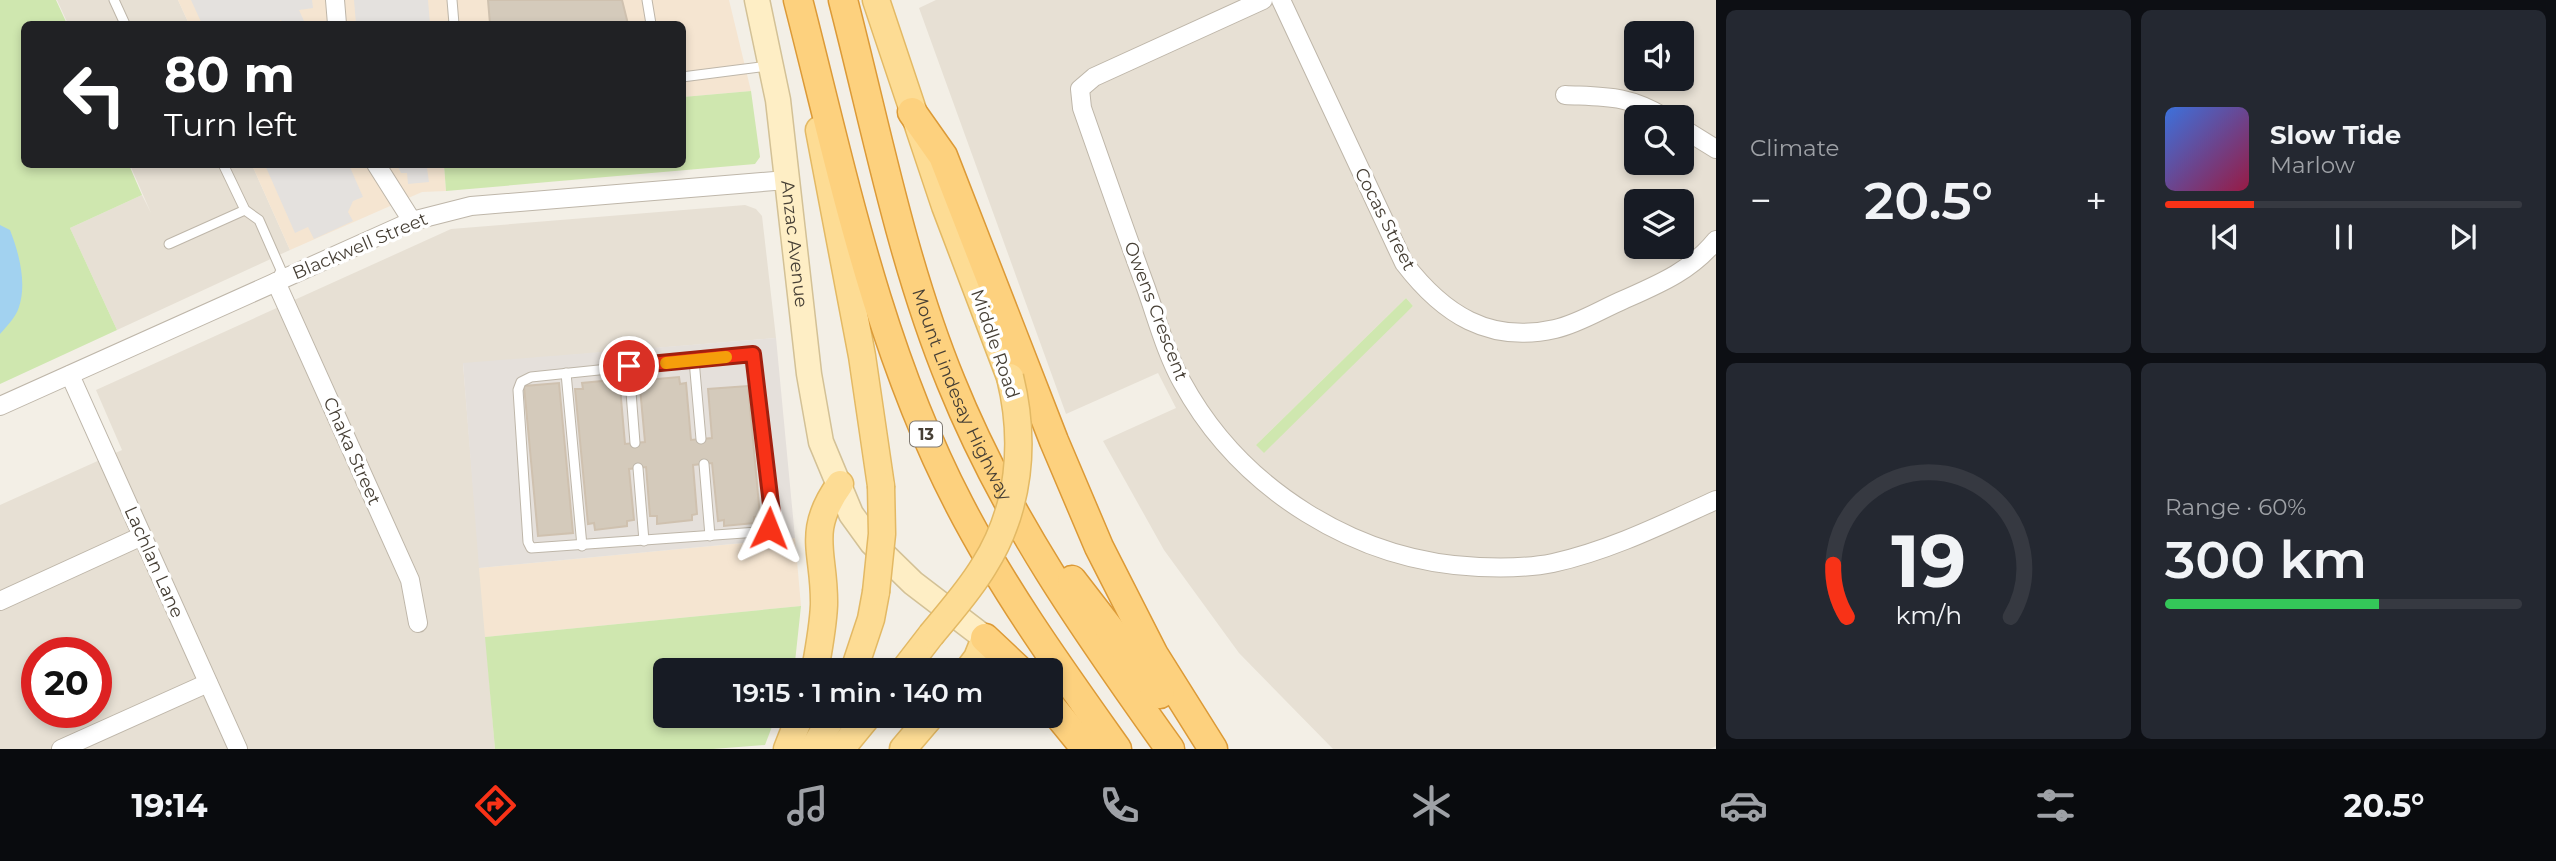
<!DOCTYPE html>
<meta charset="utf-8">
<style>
body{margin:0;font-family:Montserrat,sans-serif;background:#242831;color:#f1f3f6;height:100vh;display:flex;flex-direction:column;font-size:26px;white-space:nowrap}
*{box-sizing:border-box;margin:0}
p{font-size:23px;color:#9ea1a6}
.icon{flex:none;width:38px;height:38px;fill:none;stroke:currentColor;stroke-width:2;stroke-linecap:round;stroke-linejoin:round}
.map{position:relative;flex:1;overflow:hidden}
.panel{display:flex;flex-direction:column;gap:10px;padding:10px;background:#0d0f14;width:840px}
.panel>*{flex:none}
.top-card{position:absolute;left:21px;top:21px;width:665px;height:147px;border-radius:10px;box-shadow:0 4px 10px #0003;background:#202124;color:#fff;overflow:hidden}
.fabs{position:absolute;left:1624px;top:21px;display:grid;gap:14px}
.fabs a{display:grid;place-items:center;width:70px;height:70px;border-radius:10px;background:#171b24;box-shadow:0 4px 10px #0003;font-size:35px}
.speed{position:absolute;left:21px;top:637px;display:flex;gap:14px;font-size:35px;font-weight:700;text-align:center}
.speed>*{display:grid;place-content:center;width:91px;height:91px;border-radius:50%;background:#171b24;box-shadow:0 4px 10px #0003;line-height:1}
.speed .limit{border:10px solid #d22;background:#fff;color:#111}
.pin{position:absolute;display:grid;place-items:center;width:60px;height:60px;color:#fff;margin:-30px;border:4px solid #fff;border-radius:50%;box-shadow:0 2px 7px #0007}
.me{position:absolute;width:77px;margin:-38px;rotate:2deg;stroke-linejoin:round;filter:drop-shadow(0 0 5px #0008)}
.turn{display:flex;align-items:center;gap:24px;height:147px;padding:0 28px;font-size:32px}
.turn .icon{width:91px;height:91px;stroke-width:2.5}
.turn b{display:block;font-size:49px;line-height:60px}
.big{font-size:52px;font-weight:600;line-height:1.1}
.panel .widget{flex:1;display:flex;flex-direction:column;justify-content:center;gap:10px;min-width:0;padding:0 24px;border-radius:10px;background:#242831}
.panel .dial{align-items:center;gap:0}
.dial svg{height:182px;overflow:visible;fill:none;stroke:#363941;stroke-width:7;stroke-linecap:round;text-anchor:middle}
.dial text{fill:#f1f3f6;stroke:none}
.song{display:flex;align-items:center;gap:21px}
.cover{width:84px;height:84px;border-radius:10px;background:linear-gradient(135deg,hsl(220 70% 55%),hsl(340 70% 35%))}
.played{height:7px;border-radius:4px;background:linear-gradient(90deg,#f83217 25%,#363941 25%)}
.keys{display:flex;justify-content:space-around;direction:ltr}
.heat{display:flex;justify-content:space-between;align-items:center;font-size:38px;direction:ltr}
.charge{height:10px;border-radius:5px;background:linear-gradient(90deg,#34c759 60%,#363941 0)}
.panel .tiles{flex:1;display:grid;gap:10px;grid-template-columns:repeat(2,1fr)}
.trip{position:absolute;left:653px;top:658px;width:410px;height:70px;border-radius:10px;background:#171b24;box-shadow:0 4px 10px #0003;font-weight:600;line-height:70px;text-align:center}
.dock{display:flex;height:112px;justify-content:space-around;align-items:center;background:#090b0e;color:#9ea1a6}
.dock .icon{width:49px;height:49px}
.dock .selected{color:#f83217}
.dock b{font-size:32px;color:#f1f3f6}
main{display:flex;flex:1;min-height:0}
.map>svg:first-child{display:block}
</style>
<main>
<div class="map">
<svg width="1716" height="749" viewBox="0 0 1716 749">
<rect width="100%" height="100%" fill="#f3efe6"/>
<g fill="#e7e0d4" fill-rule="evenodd">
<path d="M57,0H178L189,24H68Z"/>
<path d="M936,0H1716V746L1710,749H1333L1239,653L1164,550L1103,441L1176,408L1158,373L1066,414L919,8ZM1636,33H1682V79H1636ZM1636,117H1682V163H1636ZM1636,201H1682V247H1636ZM1406,298L1413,306L1256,445Z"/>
<path d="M130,165H252L290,250L117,330L70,228L142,195L151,213Z"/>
<path d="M745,205L756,209L762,216L776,338L463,364L495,749H0V505L122,450L96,390L451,229ZM37,653H96V712H37Z"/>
</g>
<g fill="#f5e5d1">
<path d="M178,0H729L751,91L683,97L682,24H189Z"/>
<path d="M252,165H444L446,191L422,192L290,250Z"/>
<path d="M795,538L801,606L485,637L479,568Z"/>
</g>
<path fill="#e5e0db" d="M776,338L795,538L479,568L463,363Z"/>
<g fill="#cfe7af">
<path d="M0,0H56L67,24H24V164L129,165L142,195L70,228L117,330L0,384Z"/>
<path d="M751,91L760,157L755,164L446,191L444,165L682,164L683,97Z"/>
<path d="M1406,298L1413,306L1264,453L1256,445Z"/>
<path d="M801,606L795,662L792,670H665V716H776L765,745L713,749H495L485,637Z"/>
</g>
<g fill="#e4e1de">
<path d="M191,0H312L313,8L299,10L304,21L297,24H283L281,20L273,24H202Z"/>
<path d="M354,0H428L430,24H356Z"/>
<path d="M265,165H349L363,197L353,201L348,212L353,221L314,239L308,227L295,233Z"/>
<path d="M397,165H442V167L427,168L429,182L408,184L407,173H401Z"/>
</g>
<path fill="#a2d2f0" d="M0,225L10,230C19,253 27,283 19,307C16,317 7,326 0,334Z"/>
<g fill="#d4cabb" stroke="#cfc1af" stroke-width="2">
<path d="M488,0H622L628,24H490Z"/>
<path d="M679,377L680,384L686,383L691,440L712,438L708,389L748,386L760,516L754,517V523L724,526V520L718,521L712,463L693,465L697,514L692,515V520L657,524V516H650L646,467L629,469L634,520L627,521V526L595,530L594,523L588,524L575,389H583L582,383L612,380L613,388L620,387L625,444L645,442L640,388L647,387L646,380Z"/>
<path d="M559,383L573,533L538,536L524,386Z"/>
</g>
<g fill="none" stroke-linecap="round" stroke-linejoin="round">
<g stroke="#beb6a9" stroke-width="11">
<g id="service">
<path d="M114,0L125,24"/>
<path d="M452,0L454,24"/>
<path d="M647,0L651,24"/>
<path d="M682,77L768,66"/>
<path d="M223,164L245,210L259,220L281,270L276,281"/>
<path d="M169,244L245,210"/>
<path d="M753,354L773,521L769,528L758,532L531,548L528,542L518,390L521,382L531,377Z"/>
<path d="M694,360L701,439"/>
<path d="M629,367L635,443"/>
<path d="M566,373L582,546"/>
<path d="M704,464L710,536"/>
<path d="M638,468L644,541"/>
</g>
</g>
<g stroke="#beb6a9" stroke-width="20">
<g id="minor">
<path d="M335,0L337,24"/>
<path d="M1263,0L1094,77L1080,89L1082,108C1103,168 1124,228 1146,288C1157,319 1166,353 1182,382C1241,490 1357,562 1479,567C1503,568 1529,568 1553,563C1611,550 1663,524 1716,500"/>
<path d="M1281,0L1404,263C1443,314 1489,344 1555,329C1578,324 1602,309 1623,300C1659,284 1691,271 1716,240"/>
<path d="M1565,95C1605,97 1628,95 1664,117"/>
<path d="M1682,128L1716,149"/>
<path d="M376,164L412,221"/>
<path d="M276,282L410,580L418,623"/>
<path d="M70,375L238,749"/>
<path d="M0,406L412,221L471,206L787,180"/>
<path d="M0,601L142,536"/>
<path d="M61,749L208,683"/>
</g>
</g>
<g stroke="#d3c196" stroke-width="27">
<g id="secondary">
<path id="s1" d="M757,0L778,100L809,374L821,442L851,514L872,543L913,583L985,638"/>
</g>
</g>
<g stroke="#e3b964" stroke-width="29">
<g id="primary">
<path d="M876,0L945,206L1010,377"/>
<path d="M819,130L862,356L881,486"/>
<path d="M815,670C819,648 823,627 824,605C825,552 805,533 840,484"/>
<path d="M854,670L871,619L876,592"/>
<path d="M904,670L931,635"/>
<path d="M968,670L977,658L985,638"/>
<path d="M787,749L800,716"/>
<path d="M813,749L833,716"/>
<path d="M841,749L868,716"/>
<path d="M903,749L931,716"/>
</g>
</g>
<g stroke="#dc9a37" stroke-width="31">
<g id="trunk">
<path d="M798,0C842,171 877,346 959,504C1004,591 1061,670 1117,749"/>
<path id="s2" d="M843,0C876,127 901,260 951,382C1006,518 1085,630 1170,749"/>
<path d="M912,112L943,156L1054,441L1099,547L1154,655L1213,749"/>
<path d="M1072,580L1160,694"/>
<path d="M985,638L1019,670"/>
<path d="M1050,705L1086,749"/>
</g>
</g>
<use href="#service" stroke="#fff" stroke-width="9"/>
<use href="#minor" stroke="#fff" stroke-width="18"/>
<use href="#secondary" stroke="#feeec5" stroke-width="24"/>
<use href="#primary" stroke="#fddc94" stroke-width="26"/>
<use href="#trunk" stroke="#fdd17e" stroke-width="28"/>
<g stroke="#e3b964" stroke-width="29" stroke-linecap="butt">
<g id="primary-bridge">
<path d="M876,592L882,534L881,486"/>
<path d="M931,635C949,613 969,591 984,566C1020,509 1026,442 1010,377"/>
</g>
</g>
<use href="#primary-bridge" stroke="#fddc94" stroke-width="26"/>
</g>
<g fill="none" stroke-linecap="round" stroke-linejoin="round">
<g stroke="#a1200f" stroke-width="18">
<path id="route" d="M629,366L753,354L773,521L769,528"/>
</g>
<use href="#route" stroke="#f83217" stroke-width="12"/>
<path stroke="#f59e0b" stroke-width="12" d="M666,363L726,357"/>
</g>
<g text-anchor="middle" stroke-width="7" stroke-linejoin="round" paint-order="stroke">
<rect fill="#fff" stroke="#7e7972" stroke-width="2" x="910" y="421.5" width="32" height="25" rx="5"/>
<g font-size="16" font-weight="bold" fill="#463f35">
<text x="926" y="440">13</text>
</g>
<g font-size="18" fill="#463f35" stroke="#fff">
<text transform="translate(1385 219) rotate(63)" y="6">Cocas Street</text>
<text dy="6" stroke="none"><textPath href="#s1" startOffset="247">Anzac Avenue</textPath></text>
<text transform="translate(360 246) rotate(-23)" y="6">Blackwell Street</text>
<text transform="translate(1156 311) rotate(69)" y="6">Owens Crescent</text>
<text transform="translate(995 344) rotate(71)" y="6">Middle Road</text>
<text dy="6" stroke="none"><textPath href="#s2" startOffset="413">Mount Lindesay Highway</textPath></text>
<text transform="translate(352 451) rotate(66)" y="6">Chaka Street</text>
<text transform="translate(154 562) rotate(66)" y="6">Lachlan Lane</text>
</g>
</g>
</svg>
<div class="fabs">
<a><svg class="icon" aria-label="sound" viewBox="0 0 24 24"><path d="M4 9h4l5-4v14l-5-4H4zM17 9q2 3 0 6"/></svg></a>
<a><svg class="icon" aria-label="search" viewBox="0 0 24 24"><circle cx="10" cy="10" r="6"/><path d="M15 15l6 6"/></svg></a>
<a><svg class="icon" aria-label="layers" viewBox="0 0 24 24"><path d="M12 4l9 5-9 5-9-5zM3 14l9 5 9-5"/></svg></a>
</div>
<div class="speed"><div class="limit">20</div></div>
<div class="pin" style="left:629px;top:366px;background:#d93025"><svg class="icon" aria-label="arrive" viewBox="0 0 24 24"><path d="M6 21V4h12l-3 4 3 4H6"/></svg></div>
<svg class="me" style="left:769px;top:528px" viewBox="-20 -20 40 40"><path d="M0-17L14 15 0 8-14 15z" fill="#f83217" stroke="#fff" stroke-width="4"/></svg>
<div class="trip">19:15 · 1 min · 140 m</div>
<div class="top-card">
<div class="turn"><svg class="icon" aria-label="left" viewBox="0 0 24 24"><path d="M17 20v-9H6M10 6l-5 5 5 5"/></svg><div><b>80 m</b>Turn left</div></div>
</div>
</div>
<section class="panel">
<div class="tiles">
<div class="widget"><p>Climate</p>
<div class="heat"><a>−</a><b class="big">20.5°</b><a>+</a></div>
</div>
<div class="widget">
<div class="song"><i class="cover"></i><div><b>Slow Tide</b><p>Marlow</p></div></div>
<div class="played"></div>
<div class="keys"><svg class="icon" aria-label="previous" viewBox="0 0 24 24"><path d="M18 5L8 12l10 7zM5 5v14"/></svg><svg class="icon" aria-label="pause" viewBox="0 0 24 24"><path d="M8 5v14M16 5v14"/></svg><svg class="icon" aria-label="next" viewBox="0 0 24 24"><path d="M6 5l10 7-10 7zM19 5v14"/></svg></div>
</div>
<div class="widget dial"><svg viewBox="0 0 100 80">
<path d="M14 69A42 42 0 1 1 86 69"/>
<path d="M14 69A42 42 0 0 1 8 46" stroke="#f83217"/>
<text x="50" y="56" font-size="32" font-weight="700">19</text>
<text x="50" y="72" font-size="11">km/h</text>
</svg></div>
<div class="widget"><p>Range · 60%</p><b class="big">300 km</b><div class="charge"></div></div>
</div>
</section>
</main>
<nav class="dock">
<b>19:14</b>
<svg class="icon selected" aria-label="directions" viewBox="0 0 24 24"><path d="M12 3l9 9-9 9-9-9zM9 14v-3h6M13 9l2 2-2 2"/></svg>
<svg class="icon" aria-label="music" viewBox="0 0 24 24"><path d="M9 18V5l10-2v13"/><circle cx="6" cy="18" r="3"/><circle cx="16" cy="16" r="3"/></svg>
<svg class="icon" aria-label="phone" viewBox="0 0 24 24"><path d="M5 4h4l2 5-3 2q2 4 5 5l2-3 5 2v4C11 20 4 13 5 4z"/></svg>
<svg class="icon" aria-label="climate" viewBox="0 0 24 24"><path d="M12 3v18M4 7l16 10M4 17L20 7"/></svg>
<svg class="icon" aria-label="car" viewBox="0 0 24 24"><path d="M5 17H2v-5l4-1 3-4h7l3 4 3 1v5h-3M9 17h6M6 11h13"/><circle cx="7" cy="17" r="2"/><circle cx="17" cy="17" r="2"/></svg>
<svg class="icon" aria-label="filters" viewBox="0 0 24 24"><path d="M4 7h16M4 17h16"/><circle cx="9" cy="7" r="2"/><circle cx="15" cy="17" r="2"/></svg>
<b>20.5°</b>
</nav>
